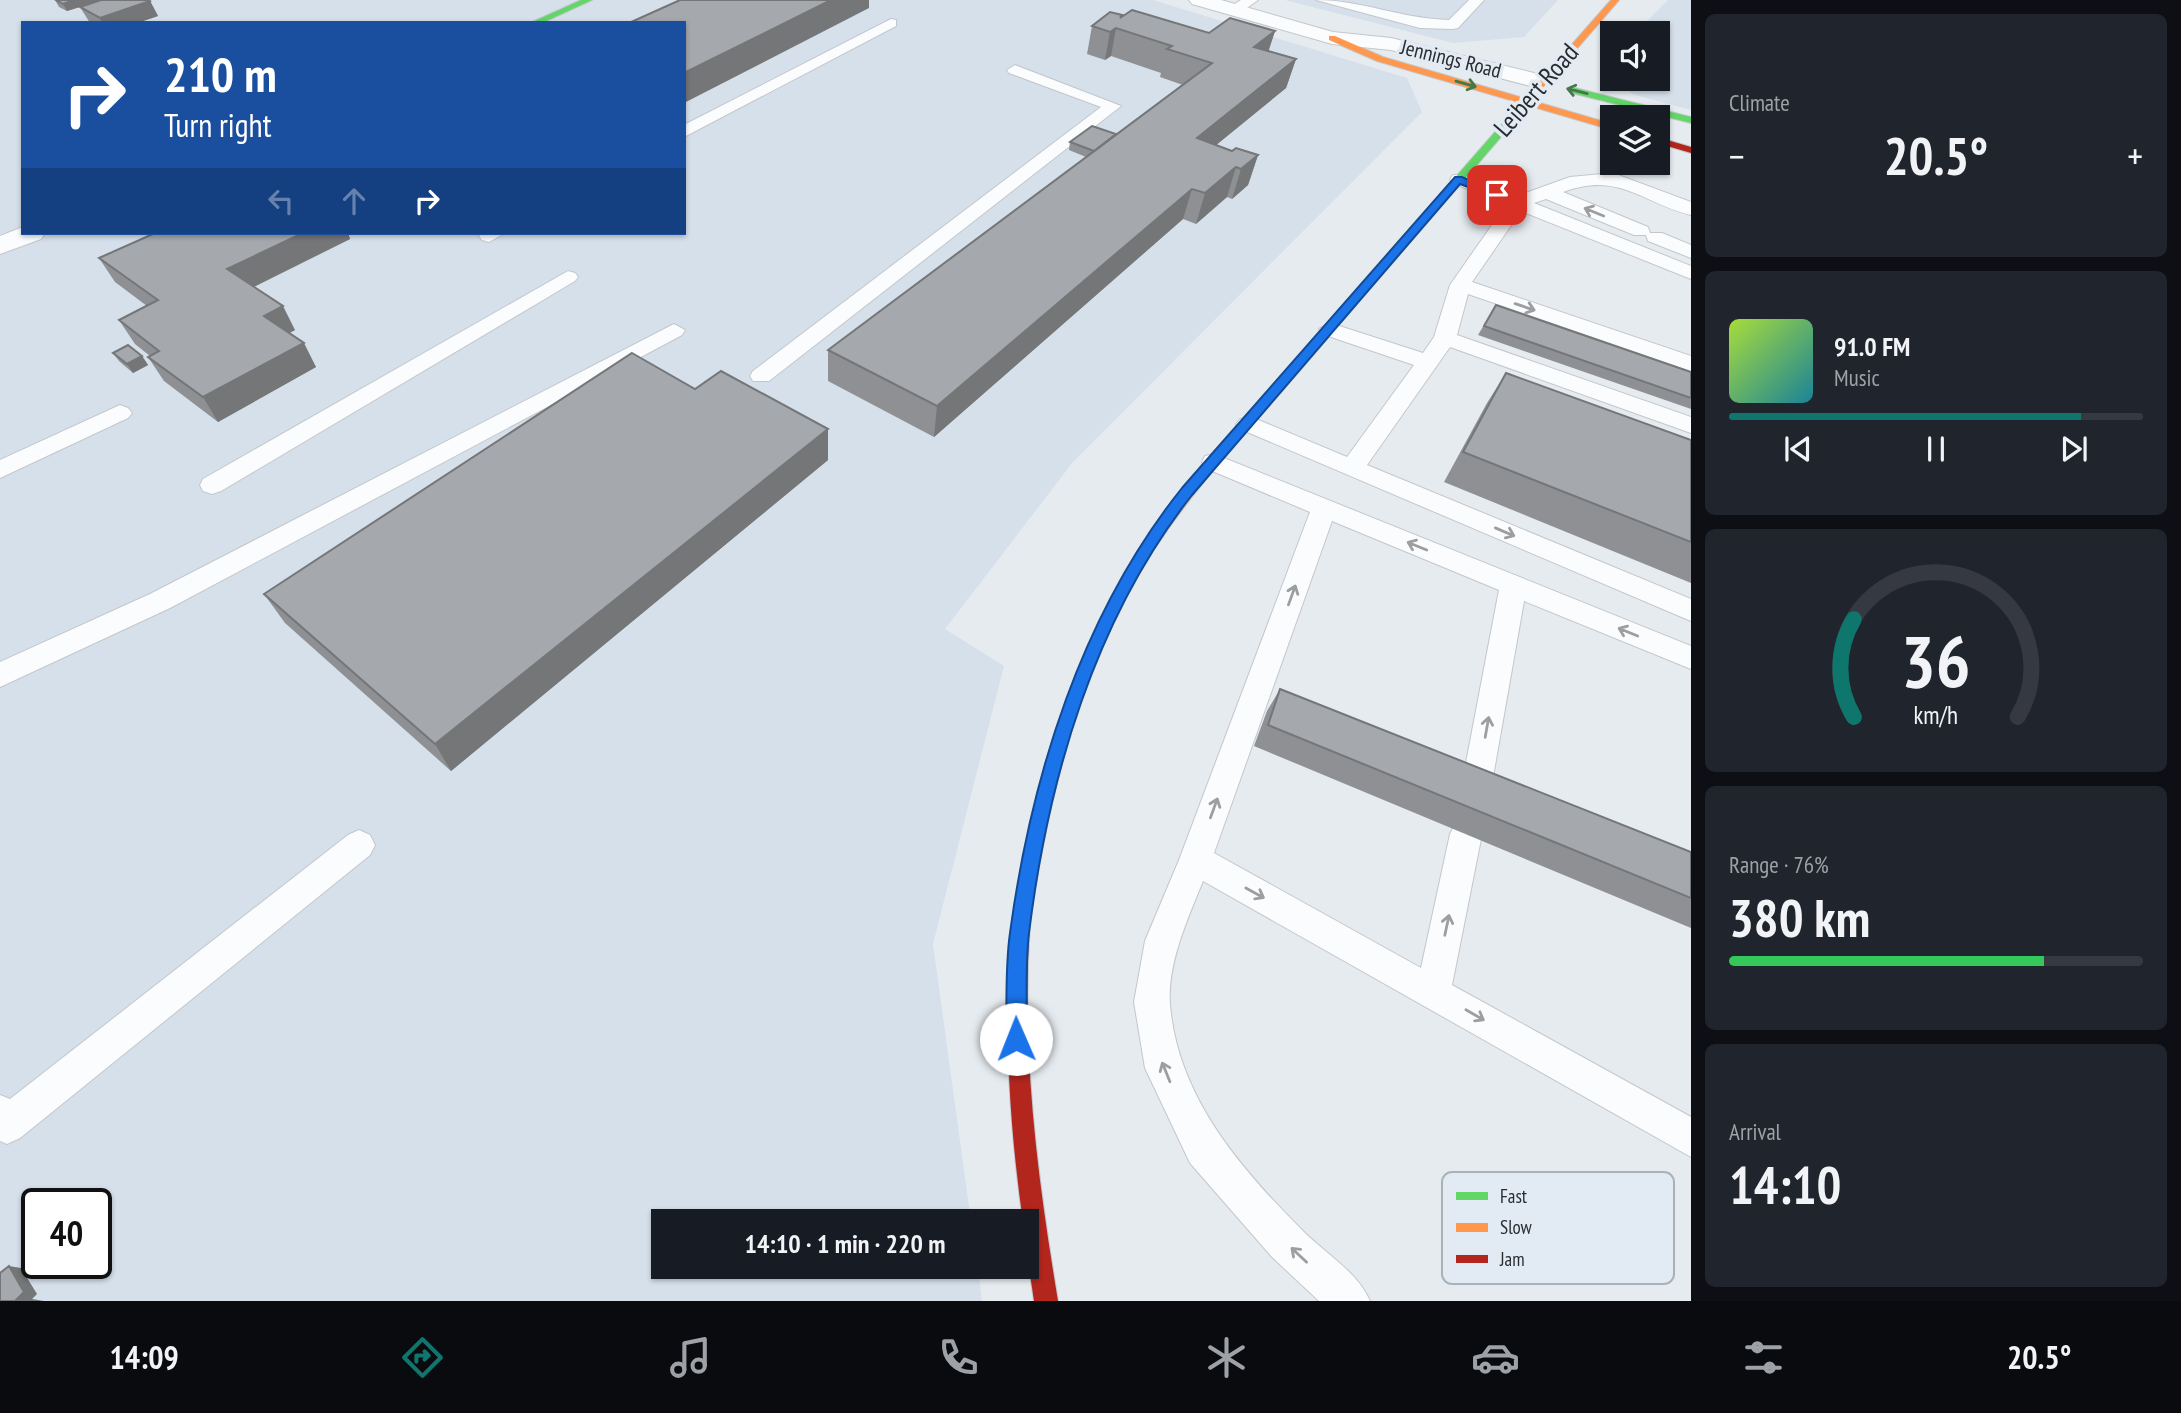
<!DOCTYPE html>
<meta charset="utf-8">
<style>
body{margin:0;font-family:"PT Sans Narrow",sans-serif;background:#20242c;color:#f1f3f6;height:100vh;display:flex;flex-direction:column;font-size:26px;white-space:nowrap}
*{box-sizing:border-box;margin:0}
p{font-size:23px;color:#9ea1a6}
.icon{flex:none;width:38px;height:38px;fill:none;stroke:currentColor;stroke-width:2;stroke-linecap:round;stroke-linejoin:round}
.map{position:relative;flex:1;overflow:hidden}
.sheet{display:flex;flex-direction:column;gap:14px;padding:14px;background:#0d0f14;width:490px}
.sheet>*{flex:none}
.hud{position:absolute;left:21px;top:21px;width:665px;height:214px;border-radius:0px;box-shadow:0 2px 5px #0004;background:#1a4fa0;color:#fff;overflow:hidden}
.tools{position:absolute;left:1600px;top:21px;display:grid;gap:14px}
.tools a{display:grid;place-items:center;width:70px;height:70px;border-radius:0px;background:#171b24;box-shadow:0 2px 5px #0004;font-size:35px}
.speed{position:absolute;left:21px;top:1188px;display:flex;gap:14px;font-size:35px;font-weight:700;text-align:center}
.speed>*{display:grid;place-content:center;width:91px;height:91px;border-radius:50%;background:#171b24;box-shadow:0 2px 5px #0004;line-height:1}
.speed .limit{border:4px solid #111;border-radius:10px;background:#fff;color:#111}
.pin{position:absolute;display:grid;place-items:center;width:60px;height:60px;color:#fff;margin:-30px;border-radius:14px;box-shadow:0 4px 10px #0006}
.me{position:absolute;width:77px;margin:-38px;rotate:359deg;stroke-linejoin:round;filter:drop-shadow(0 0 5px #0008)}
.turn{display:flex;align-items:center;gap:24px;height:147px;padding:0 28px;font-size:32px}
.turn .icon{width:91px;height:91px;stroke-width:2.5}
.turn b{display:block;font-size:49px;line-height:60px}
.lanes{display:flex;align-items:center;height:66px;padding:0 28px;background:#0003;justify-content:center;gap:35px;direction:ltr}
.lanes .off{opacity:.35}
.big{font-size:52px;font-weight:600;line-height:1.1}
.sheet .tile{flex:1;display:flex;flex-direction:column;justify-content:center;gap:10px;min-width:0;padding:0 24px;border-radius:10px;background:#20242c}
.sheet .dial{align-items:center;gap:0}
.dial svg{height:182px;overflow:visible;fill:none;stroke:#363941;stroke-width:7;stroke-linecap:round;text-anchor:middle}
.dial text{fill:#f1f3f6;stroke:none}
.song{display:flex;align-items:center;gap:21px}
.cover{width:84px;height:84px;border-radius:10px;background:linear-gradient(135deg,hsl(80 70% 55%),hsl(190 70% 35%))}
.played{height:7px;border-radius:4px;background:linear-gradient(90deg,#0f766e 85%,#363941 85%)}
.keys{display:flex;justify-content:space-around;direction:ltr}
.heat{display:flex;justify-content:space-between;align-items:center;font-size:38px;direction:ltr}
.charge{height:10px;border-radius:5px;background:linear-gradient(90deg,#34c759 76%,#363941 0)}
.trip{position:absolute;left:651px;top:1209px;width:388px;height:70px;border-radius:0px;background:#171b24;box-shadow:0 2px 5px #0004;font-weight:600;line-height:70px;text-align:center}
.dock{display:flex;height:112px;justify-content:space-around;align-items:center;background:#090b0e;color:#9ea1a6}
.dock .icon{width:49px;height:49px}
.dock .selected{color:#0f766e}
.dock b{font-size:32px;color:#f1f3f6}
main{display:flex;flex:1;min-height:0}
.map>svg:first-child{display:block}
</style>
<main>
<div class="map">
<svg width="1691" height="1301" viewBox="0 0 1691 1301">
<rect width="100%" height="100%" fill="#e6ebf0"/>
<g fill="#d6e0eb" fill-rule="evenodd">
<path d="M0,0H1153L1407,78L1422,112L1073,462L945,629L1004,666L933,944L971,1221L663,1222V1267H978L982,1301H0ZM23,23H684V233H23ZM37,1204H96V1264H37Z"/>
<path d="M1285,0H1558L1524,37L1453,43Z"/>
<path d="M1668,0H1691V110L1635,95L1614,83L1603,72L1605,63L1612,56V79H1657V33H1635Z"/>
</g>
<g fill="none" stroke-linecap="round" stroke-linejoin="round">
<g stroke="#c3c7cb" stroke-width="2">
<g id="lane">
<path d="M1241,0H1258L1240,13H1230V7Z"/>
<path d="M1316,0C1361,0 1403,19 1449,20L1469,0H1484L1458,28L1453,29L1420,28Z"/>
<path d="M891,19L896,20V26L684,137V125Z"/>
<path d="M1015,65L1121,106L769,381H753L750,376L753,371L1101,107L1009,73L1007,70Z"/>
<path d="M1613,173L1691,202V215C1640,202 1619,171 1563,192L1648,227L1650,233H1662L1691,245V258L1648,241L1646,235H1634L1546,199L1534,203L1691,266V279L1521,211L1472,282L1691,356V371L1468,294L1457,335L1691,417V433L1450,347L1367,465L1691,599V621L1240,429L1236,424L1240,419H1256L1347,457L1414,365L1322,334L1319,329L1330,323L1423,353L1434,337L1450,285L1506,205L1453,183L1450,179L1453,175H1465L1517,196L1570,177Z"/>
<path d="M482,233H505L489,242L482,240L479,236Z"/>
<path d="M568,271L575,273L578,277L575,281L221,491L212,494L203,491L200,485L203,479Z"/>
<path d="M674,324L685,330L682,335L170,608L0,687V662L150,594Z"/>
<path d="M120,405L128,408L132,413L128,418L0,478V460Z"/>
<path d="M1214,454L1691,646V669L1524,601L1490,794L1486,804L1475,808L1464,804L1460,794L1499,590L1332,521L1214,853L1421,968L1450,834L1455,824L1466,820L1477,824L1482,834L1452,985L1691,1117V1157L1203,881C1188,918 1167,964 1170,1004C1177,1095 1239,1167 1301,1229C1323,1252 1357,1271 1370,1301H1319L1272,1257L1190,1163L1145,1068L1134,1002L1145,941L1179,860L1310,512L1205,468L1202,462L1205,456Z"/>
<path d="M359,830L370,835L375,845L370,855L20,1138L7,1144L0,1141V1095L10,1099L348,835Z"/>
</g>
</g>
<g stroke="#c3c7cb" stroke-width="2">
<g id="street">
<path d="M1189,0H1221L1333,32L1391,38L1550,77L1553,82L1542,89L1391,50L1332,44L1192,4Z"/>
<path d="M23,227V233H45L41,239L0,254V236Z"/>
</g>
</g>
<g stroke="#c3c7cb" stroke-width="2">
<g id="fast">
<path d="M581,0H592L542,23H530Z"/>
<path d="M1575,88L1691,117V123L1572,93L1570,91Z"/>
<path d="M1530,92L1538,94L1281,392H1273V386Z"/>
</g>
</g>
<g stroke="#c3c7cb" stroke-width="2">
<g id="slow">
<path d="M1611,0H1619L1536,96H1530V92Z"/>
<path d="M1329,36H1335L1383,57L1612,124V130L1377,61L1329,40Z"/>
<path d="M1277,385L1283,389L1281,392C1237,442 1192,492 1155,548C1082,661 1049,790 1030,922L1028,928L1021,931L1014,928L1012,922C1032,787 1069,658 1144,542C1180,486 1228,436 1273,386Z"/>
</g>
</g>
<g stroke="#c3c7cb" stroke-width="2">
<g id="jam">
<path d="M1657,137L1691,147V153L1657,143Z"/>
<path d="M1021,913L1028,916L1030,922C1021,1050 1037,1175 1058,1301H1034L1027,1254V1222H1023C1009,1122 1003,1023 1012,922L1014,916Z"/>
</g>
</g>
<use href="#lane" fill="#fbfcfd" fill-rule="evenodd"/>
<use href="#street" fill="#fbfcfd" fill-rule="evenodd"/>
<use href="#fast" fill="#63d668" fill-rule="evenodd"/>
<use href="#slow" fill="#ff974d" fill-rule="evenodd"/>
<use href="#jam" fill="#b3261e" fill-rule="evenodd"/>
</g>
<g fill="#8e9094">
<path d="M55,0L150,1L158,16L137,23H90L80,7L67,11L59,7Z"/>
<path d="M1121,18L1209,33L1275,31L1268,51L1296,59L1286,88L1216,145L1232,151L1258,155L1248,185L1232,199L1227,197L1196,224L1183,219L934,437L828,381V350L1086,157L1069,150L1070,142L1116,134L1183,85L1160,77L1161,73L1111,56L1105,60L1087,54L1092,26Z"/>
<path d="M155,233H348L350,239L254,287L295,330L289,333L316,367L218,422L164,381L148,357L150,356L135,344L119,320L147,306L115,282L99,258Z"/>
<path d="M1496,305L1691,372V409L1478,335Z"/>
<path d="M113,353L142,356L148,365L133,373L119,361Z"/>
<path d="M1506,373L1691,440V583L1444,482L1487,403Z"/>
<path d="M695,389L828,429V460L451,771L285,623L264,594Z"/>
<path d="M1280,689L1691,852V928L1254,746L1267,711Z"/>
</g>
<g fill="#747678">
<path d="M74,0H101L67,11L63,4Z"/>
<path d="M831,0H869V8L684,103V73Z"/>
<path d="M150,1L158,16L137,23H102L100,18Z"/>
<path d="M1116,28L1111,56L1105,60L1110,32Z"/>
<path d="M1275,31L1266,59L1254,47Z"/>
<path d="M1296,59L1286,88L1188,168L1197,138Z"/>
<path d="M1258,155L1248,185L1232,199L1241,169Z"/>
<path d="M1236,167L1227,197L1196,224L1205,193Z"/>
<path d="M1192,189L1183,219L934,437L937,406Z"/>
<path d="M303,233H348L350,239L241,293L227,269Z"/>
<path d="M283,306L295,330L276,340L264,316Z"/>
<path d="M304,343L316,367L218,422L203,397Z"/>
<path d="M142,356L148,365L133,373L127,364Z"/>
<path d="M828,429V460L451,771L435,744Z"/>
<path d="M9,1266L21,1268L37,1294L32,1299L44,1301H15Z"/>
</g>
<g fill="#a5a8ac" stroke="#747678" stroke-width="2">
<path d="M56,0H74L63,4Z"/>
<path d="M101,0H149L150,1L100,18L80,7Z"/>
<path d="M680,0H831L684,73V23H629Z"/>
<path d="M1132,10L1209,33L1230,18L1275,31L1254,47L1296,59L1197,138L1232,151L1236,148L1258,155L1241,169L1236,167L1205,193L1192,189L937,406L828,350L1212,63L1167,49L1172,46L1116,28L1110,32L1092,26L1110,12L1122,15L1120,18Z"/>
<path d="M1092,126L1116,134L1094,151L1070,142Z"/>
<path d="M155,233H303L227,269L283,306L264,316L304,343L203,397L148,357L159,351L119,320L158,300L99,258Z"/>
<path d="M1496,305L1691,372V398L1484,326Z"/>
<path d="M128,345L142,356L127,364L113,353Z"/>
<path d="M632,353L695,389L721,371L828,429L435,744L264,594Z"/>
<path d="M1506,373L1691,440V542L1463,452Z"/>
<path d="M1280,689L1691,852V898L1268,725Z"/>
<path d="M9,1266L24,1292L15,1301H0V1273Z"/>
</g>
<defs><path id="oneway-shaft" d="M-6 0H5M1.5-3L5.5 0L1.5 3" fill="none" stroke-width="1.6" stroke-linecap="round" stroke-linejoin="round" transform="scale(1.75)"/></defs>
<g stroke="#437849">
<use href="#oneway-shaft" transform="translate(1466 84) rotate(16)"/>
<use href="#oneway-shaft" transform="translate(1577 91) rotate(-166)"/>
</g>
<g stroke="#9c9ea0">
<use href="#oneway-shaft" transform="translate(1594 212) rotate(-158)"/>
<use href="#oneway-shaft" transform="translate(1525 307) rotate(19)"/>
<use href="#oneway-shaft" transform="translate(1505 532) rotate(23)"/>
<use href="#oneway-shaft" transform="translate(1417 546) rotate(-158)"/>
<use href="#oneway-shaft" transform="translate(1292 595) rotate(-70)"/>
<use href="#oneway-shaft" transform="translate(1628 632) rotate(-158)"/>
<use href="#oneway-shaft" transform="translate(1487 727) rotate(-80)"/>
<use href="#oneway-shaft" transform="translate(1214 808) rotate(-70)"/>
<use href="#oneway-shaft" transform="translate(1255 893) rotate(29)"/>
<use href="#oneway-shaft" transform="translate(1447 925) rotate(-78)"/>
<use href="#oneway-shaft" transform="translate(1475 1015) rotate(30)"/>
<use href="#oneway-shaft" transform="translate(1166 1072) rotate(-112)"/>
<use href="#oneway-shaft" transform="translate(1299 1255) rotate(-137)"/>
</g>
<path fill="#1a73e8" stroke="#114b97" stroke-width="2" d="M1455,177H1462L1503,195L1494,197L1460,184L1192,495C1095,618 1048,778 1029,933C1025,967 1027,1004 1027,1039L1024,1046L1016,1049L1009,1046L1006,1039C1007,1004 1005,967 1010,933C1031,776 1082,613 1182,488Z"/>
<g text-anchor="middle" stroke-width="7" stroke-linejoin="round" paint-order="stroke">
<g font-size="21" fill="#282c2f" stroke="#e2ebf4">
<text transform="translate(1451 59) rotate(14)" y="7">Jennings Road</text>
</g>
<g font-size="26" fill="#282c2f" stroke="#e2ebf4">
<text transform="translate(1536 90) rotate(-49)" y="9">Leibert Road</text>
</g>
</g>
<rect x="1442" y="1172" width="232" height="112" rx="10" fill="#e2ebf4" stroke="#aab2b9" stroke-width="2"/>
<rect x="1456" y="1192" width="32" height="8" fill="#63d668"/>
<rect x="1456" y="1223" width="32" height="9" fill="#ff974d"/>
<rect x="1456" y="1255" width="32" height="8" fill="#b3261e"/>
<g font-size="19" fill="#282c2f">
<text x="1500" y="1203">Fast</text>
<text x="1500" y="1234">Slow</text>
<text x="1500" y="1266">Jam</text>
</g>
</svg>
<div class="tools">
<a><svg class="icon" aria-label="sound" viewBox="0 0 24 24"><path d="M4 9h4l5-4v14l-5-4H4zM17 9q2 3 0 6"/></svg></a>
<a><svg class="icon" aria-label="layers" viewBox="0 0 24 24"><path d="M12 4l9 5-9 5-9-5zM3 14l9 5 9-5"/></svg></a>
</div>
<div class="speed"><div class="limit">40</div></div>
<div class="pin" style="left:1497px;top:195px;background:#d93025"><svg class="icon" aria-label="arrive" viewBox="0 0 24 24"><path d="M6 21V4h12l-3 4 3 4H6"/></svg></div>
<svg class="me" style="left:1016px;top:1039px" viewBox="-20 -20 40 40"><circle r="19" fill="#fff"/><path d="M0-13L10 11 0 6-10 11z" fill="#1a73e8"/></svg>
<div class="trip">14:10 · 1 min · 220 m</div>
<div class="hud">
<div class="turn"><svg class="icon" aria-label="right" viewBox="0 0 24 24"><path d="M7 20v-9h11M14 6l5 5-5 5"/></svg><div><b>210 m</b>Turn right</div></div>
<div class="lanes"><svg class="icon off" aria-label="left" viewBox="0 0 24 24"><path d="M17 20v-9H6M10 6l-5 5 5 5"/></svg><svg class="icon off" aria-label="ahead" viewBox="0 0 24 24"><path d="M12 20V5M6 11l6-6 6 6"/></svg><svg class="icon" aria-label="right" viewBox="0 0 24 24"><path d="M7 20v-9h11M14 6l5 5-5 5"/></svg></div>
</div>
</div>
<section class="sheet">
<div class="tile"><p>Climate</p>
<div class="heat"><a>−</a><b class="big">20.5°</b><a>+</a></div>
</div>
<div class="tile">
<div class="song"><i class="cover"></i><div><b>91.0 FM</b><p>Music</p></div></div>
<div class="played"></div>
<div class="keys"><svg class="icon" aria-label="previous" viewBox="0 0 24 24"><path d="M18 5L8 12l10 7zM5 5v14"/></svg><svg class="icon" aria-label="pause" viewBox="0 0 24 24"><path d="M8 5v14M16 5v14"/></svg><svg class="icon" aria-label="next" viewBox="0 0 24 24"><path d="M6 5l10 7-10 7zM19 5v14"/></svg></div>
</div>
<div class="tile dial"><svg viewBox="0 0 100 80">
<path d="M14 69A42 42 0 1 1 86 69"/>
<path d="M14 69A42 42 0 0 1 14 26" stroke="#0f766e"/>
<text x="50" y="56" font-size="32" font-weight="700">36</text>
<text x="50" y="72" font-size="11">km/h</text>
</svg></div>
<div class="tile"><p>Range · 76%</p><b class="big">380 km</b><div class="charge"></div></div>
<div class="tile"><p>Arrival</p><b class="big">14:10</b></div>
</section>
</main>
<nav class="dock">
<b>14:09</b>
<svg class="icon selected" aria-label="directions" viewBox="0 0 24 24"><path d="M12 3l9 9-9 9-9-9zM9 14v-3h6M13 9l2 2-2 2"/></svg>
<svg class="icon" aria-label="music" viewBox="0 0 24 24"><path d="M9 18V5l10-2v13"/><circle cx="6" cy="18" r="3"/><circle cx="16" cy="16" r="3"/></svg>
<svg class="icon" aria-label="phone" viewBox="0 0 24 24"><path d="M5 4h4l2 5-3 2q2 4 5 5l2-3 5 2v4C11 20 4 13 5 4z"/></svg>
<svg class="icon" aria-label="climate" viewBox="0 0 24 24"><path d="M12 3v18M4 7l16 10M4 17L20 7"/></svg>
<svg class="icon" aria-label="car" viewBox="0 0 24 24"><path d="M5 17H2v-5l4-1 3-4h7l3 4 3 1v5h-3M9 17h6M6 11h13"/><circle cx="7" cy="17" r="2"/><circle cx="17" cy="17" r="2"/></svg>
<svg class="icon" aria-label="filters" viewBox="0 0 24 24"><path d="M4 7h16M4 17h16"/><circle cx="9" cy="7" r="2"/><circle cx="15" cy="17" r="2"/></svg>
<b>20.5°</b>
</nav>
